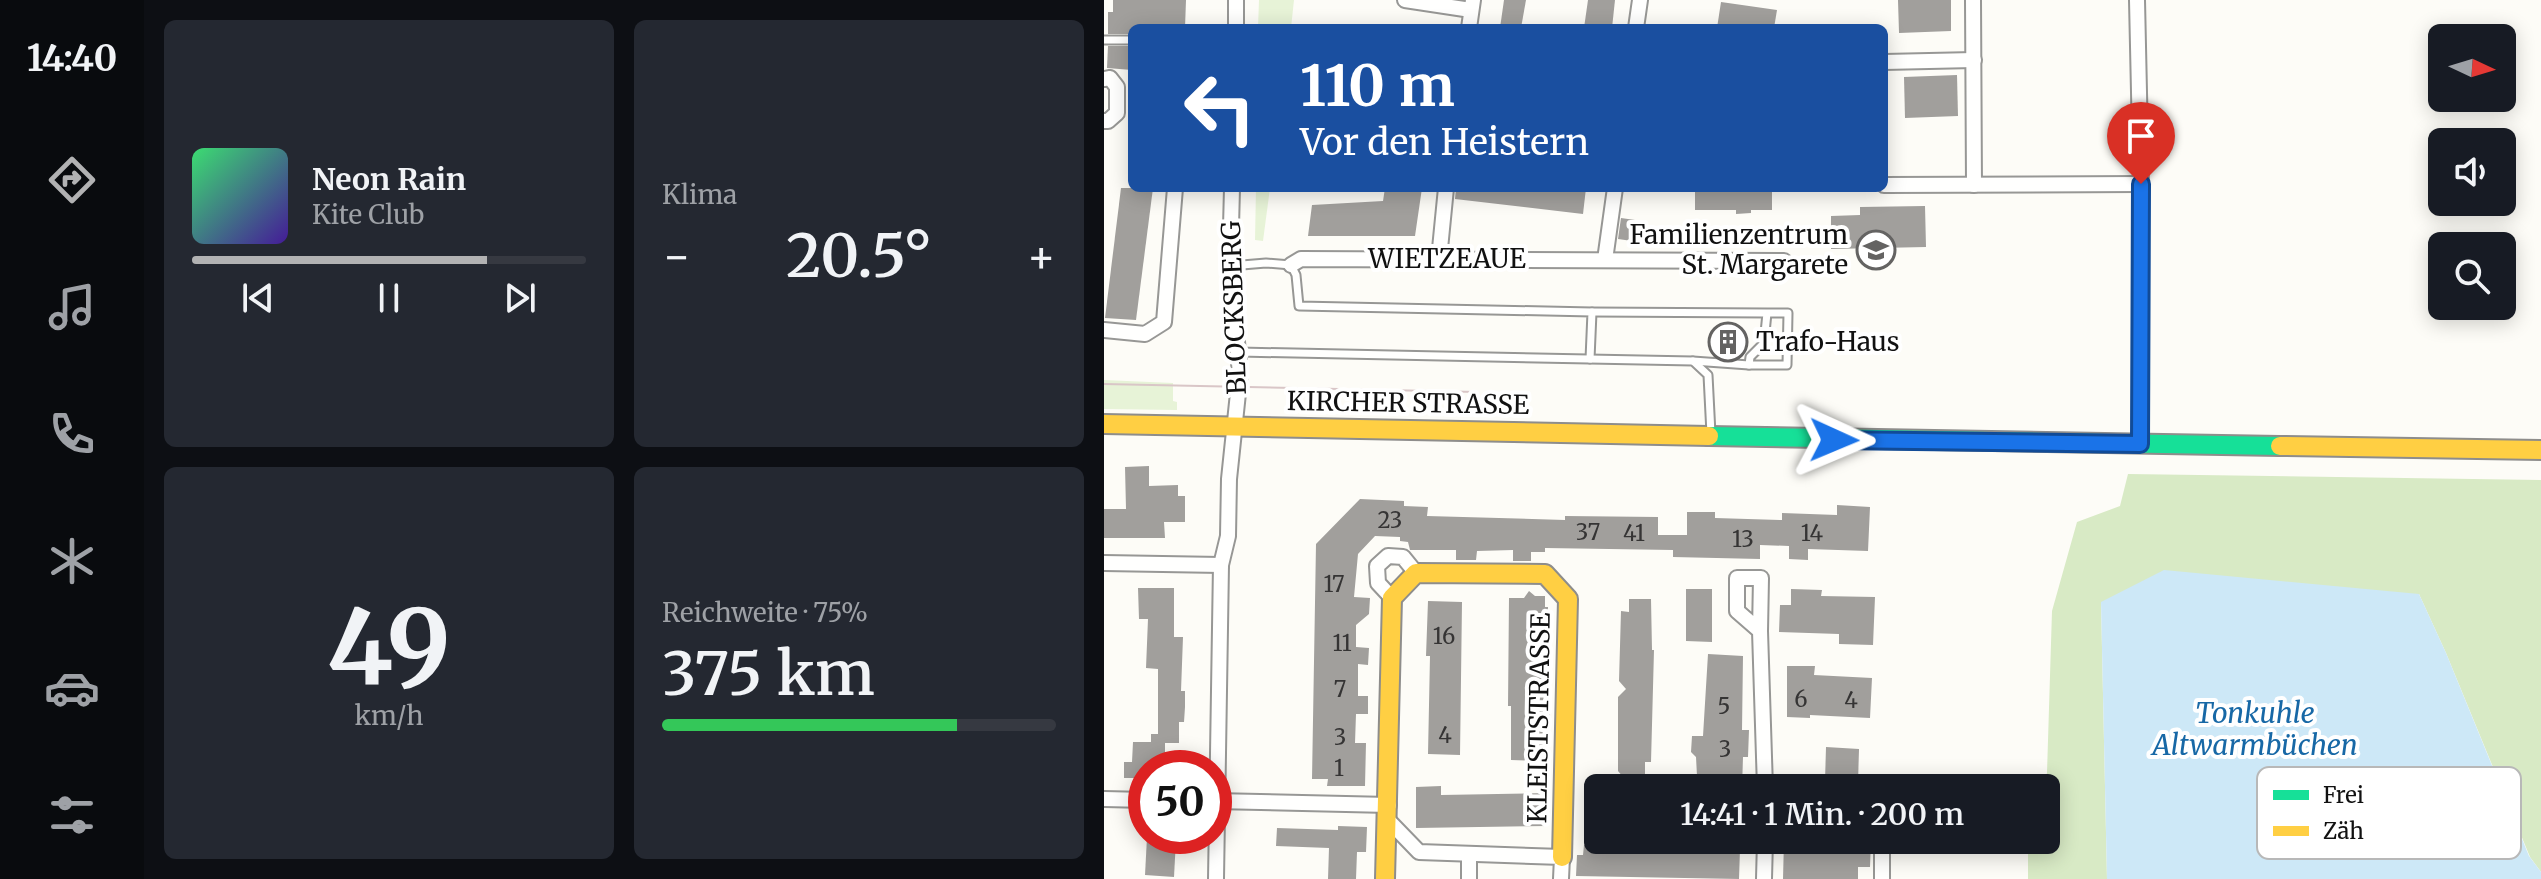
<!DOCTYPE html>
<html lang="de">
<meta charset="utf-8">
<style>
body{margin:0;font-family:Merriweather,serif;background:#242831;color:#f1f3f6;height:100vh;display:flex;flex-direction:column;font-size:30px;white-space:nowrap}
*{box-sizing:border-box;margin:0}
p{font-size:26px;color:#9ea1a6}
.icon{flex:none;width:44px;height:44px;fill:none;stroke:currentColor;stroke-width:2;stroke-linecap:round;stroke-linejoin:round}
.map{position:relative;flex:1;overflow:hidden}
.panel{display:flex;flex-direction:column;gap:20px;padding:20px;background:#0d0f14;width:960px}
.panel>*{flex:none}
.top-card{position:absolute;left:24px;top:24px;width:760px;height:168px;border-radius:12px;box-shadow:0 4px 20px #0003;background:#1a4fa0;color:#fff;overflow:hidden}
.needle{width:52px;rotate:94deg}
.buttons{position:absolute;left:1324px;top:24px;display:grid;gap:16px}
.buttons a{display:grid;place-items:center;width:88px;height:88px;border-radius:12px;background:#171b24;box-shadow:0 4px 20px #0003;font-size:40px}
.speed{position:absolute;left:24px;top:750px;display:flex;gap:16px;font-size:40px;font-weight:700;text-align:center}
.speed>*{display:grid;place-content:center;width:104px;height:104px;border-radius:50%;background:#171b24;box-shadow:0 4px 20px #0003;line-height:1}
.speed .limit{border:12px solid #d22;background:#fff;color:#111}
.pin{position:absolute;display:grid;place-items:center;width:68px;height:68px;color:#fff;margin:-82px -34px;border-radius:50% 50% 50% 0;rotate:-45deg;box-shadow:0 0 8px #0007}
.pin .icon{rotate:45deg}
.me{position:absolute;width:88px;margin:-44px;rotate:91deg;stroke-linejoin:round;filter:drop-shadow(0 0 6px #0008)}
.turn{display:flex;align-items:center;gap:28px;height:168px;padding:0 40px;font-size:36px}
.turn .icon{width:104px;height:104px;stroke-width:2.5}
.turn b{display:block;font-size:56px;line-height:68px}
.big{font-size:60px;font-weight:600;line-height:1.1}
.panel .card{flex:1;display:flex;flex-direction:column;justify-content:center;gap:12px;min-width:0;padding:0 28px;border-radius:12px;background:#242831}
.panel .dial{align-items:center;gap:0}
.dial b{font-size:104px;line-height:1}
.song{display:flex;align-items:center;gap:24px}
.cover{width:96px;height:96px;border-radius:12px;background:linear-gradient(135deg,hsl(140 70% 55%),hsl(260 70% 35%))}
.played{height:8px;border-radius:4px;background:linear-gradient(90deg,#b2b2b3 75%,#363941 75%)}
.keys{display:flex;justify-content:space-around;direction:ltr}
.heat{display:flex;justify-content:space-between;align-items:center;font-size:44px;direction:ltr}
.charge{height:12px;border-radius:6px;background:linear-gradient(90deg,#34c759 75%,#363941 0)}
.panel .tiles{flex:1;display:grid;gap:20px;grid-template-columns:repeat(2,1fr)}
.trip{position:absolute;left:480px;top:774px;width:476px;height:80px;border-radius:12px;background:#171b24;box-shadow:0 4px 20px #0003;font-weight:600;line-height:80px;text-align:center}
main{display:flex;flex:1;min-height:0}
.tabs{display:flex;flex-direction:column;width:144px;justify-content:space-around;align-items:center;background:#090b0e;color:#9ea1a6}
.tabs .icon{width:56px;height:56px}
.tabs .active{color:#b2b2b3}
.tabs b{font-size:36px;color:#f1f3f6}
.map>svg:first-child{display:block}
</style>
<main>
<nav class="tabs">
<b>14:40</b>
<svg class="icon active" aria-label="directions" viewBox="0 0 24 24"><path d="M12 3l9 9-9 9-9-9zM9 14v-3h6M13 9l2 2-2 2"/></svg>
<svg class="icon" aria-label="music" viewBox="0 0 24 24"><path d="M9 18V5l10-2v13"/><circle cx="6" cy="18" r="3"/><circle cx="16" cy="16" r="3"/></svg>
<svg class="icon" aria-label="phone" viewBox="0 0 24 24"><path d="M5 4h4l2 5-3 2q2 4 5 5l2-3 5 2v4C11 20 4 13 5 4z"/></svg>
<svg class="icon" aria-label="climate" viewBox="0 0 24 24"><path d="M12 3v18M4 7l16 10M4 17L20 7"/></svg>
<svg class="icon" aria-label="car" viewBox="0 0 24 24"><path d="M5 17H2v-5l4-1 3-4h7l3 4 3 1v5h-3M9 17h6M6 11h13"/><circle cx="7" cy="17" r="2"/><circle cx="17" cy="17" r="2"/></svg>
<svg class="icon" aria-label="filters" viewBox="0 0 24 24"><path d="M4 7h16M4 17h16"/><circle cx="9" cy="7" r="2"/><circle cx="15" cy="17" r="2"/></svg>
</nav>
<section class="panel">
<div class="tiles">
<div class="card">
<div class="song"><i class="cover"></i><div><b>Neon Rain</b><p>Kite Club</p></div></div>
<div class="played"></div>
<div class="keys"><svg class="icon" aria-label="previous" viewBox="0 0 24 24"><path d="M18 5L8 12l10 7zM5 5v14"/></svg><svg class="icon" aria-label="pause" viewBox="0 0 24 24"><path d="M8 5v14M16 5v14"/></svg><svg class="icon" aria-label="next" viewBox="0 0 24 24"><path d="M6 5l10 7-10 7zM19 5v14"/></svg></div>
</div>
<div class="card"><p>Klima</p>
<div class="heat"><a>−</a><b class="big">20.5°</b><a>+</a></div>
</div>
<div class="card dial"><b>49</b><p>km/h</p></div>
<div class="card"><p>Reichweite · 75%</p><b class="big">375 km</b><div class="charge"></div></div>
</div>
</section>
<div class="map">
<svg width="1437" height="879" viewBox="0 0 1437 879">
<rect width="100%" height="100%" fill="#fdfcf7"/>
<g fill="#e7f3d7">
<path d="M155,0H190L187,28H154Z"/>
<path d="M152,188H166L159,241L151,240Z"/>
<path d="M0,380L69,383V401L73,402V410L0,409Z"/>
</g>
<path fill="#d8eac5" d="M1024,474L1437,480V872L1426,857L1342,653L1315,594L997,602L1003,879H924V840H942V788H938L943,773L948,611L973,522L1016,506Z"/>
<path fill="#cde8f7" d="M1060,570L1315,594L1342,653L1425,856L1437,872V879H1003L997,602Z"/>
<g fill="#a19f9c">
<path d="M9,0H82L81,28H28V34H4V12H9Z"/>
<path d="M400,0H422L417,28H396Z"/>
<path d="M484,0H511L508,28H480Z"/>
<path d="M794,0H847V31L795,33Z"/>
<path d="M617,2L673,10L670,28H613Z"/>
<path d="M4,46H28V70L3,68Z"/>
<path d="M853,75L854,116L801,118L800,77Z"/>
<path d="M17,188H49L32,320L1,318Z"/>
<path d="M281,188H318L311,236H204L208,205L279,201Z"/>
<path d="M352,188H482L479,214L351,199Z"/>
<path d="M591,188H668V210H647V213L632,214V210H591Z"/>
<path d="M821,206L822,247L727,249V216L756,215V207Z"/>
<path d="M517,218L531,220L528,241L514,239Z"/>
<path d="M608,331L641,332L640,353H608Z"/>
<path d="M45,466V486L74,485V496H81V522H60L61,538H0V509H22L21,467Z"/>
<path d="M256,499L300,501V506L324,507L323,516L461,520V516L554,517V535H583V512H611V518L678,520V513L733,515V505L766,507L764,551L704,549V560L685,559V546L656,545V559L569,557V550L441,548V552H427V561H409V550L373,551L372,560H352V550H306L304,542L296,541V537L271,536L254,554L250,597L266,598L265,614L252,625V647L265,648L264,665L254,664V696H264V714H252L251,743H262L261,786H223L224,779H208L212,544Z"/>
<path d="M34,588H70V637H79L77,691H81V707L80,722H75V743H61V768H42V778H20V762H28L29,742H47V734H54V669L42,668L44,619H35Z"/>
<path d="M582,589H608V642L582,641Z"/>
<path d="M687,589L718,590L717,596L771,597L769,645L735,644V634L675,632L676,605H687Z"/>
<path d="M425,591L431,596H441V607H444L441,694L442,706L446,707L444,761L407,760V706H404L405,598H420Z"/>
<path d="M525,599H547L548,650H550L547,762H541V778H520L514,771V697L522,689L515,681L517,611L525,612Z"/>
<path d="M324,601L358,602L356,755L324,754L326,656H322Z"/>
<path d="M604,654L639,656L638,730H645L644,757H639L638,788H584L593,776L592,757L587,752L588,736H599Z"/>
<path d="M683,666H711L710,675L768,678L766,718L706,715V718L683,717Z"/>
<path d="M722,747L755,749L754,783L721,781Z"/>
<path d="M337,786V795L443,793V826L312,828V787Z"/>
<path d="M234,826L263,827L262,852H253L252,879H224L225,848L172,846L173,828L234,830Z"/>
<path d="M43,837L72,839L70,877L41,875Z"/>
<path d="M680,840H767L766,867H754V879H679Z"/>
<path d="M519,844L636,849L635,879L472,876L473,855H479L480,845L518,847Z"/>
</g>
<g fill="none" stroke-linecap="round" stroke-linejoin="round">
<g stroke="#979795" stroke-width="11">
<g id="lane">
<path d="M0,40H28"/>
<path d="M126,266L162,263L187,265L192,275L195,306L488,312L486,359"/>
<path d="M488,312L663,313H684L683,365H645L646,357L660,343L663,313"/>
<path d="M135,352L589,361L604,375L607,434"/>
<path d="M589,361L645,365"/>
</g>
</g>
<g stroke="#979795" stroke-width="18">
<g id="street">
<path d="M301,0L367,10"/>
<path d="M869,0L870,185"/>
<path d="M1033,0L1037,184L1036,444"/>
<path d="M132,28V0"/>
<path d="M365,28L369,0"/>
<path d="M532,28L536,0"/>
<path d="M780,62L870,60"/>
<path d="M0,79L6,78L13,87V113L4,121H0"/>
<path d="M780,185L1037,184"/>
<path d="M335,259L342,188"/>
<path d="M501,260L511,188"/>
<path d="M187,265L197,259L680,261"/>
<path d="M0,330L41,334L60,322L71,188"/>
<path d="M0,563L117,565"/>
<path d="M288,598L274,583L273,566L284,556L299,557L312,573"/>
<path d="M656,631L633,611V578H657L656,631L661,788"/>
<path d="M0,799L42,800"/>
<path d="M110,801L285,805"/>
<path d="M284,820L315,852L458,857L457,879"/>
<path d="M112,879L117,565L124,536L125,479L136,374L126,266L128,188"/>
<path d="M365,879V854"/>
<path d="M660,879L661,840"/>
<path d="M778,879V853"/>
</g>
</g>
<g stroke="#8e8d8b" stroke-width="22">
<path id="fast" d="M605,436L1176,446"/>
</g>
<g stroke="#8e8d8b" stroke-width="22">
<g id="slow">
<path d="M0,424L605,436"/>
<path d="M1176,446L1437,450"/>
<path d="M281,879L288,598L312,573L441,574L464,599L458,857"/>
</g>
</g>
<use href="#lane" stroke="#fffffe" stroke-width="7"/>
<use href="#street" stroke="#fffffe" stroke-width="14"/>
<use href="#fast" stroke="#16e098" stroke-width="18"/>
<use href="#slow" stroke="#ffcf43" stroke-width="18"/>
<path stroke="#d9c6c7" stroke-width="2" d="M0,384L373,392"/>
</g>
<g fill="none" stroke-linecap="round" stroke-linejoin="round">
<g stroke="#114b97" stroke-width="20">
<path id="route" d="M730,440L1036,444L1037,184"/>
</g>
<use href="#route" stroke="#1a73e8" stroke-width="14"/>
</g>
<defs>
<g id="school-ring" transform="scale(2)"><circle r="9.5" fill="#fff" stroke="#646362" stroke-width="1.5"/><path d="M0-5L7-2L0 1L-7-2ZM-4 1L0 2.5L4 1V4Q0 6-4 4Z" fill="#646362"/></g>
<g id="building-ring" transform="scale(2)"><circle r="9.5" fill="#fff" stroke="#646362" stroke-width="1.5"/><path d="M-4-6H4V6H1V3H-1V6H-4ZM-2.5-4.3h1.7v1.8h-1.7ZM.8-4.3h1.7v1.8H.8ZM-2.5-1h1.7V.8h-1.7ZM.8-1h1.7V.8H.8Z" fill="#646362"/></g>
</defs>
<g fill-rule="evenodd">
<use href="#school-ring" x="772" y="250"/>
<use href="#building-ring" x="624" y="342"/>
</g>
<g text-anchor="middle" stroke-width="8" stroke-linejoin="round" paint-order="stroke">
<g font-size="22" fill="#353434">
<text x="286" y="528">23</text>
<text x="484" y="540">37</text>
<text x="530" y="541">41</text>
<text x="708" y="541">14</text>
<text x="639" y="547">13</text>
<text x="230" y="592">17</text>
<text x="340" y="644">16</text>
<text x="238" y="651">11</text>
<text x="236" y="697">7</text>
<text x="697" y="707">6</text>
<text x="747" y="708">4</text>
<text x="620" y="714">5</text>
<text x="341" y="743">4</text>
<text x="236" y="745">3</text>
<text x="621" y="757">3</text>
<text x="235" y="776">1</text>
</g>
<g font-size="26" fill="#111" stroke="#fff" text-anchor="end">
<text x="744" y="244">Familienzentrum<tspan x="744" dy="30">St. Margarete</tspan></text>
<text x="652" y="351" text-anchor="start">Trafo-Haus</text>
</g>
<g font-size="26" fill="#111" stroke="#fff">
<text x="343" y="268">WIETZEAUE</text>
<text transform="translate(130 308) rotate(-92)" y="9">BLOCKSBERG</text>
<text transform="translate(304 403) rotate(1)" y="9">KIRCHER STRASSE</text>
<text transform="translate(435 718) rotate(-89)" y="9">KLEISTSTRASSE</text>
</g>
<g font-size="28" font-style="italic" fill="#1768a6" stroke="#fff">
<text x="1151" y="723">Tonkuhle<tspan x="1151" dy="32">Altwarmbüchen</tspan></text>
</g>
</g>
<rect x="1153" y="767" width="264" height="92" rx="12" fill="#fff" stroke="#b8b8b8" stroke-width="2"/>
<rect x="1169" y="790" width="36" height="10" fill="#16e098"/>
<rect x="1169" y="826" width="36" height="10" fill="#ffcf43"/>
<g font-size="22" fill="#111">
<text x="1219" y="803">Frei</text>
<text x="1219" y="839">Zäh</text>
</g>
</svg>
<div class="buttons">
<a><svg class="needle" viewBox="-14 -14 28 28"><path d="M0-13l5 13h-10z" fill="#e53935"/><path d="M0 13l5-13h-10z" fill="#9ea1a6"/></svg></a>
<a><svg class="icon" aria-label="sound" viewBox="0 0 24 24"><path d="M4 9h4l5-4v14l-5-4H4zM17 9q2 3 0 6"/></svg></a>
<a><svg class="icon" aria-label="search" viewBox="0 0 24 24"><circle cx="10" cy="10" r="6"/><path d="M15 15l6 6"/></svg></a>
</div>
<div class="speed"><div class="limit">50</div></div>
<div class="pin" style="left:1037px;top:184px;background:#d93025"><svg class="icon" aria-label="arrive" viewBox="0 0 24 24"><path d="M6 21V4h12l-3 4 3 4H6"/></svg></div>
<svg class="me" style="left:730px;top:440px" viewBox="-20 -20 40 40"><path d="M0-17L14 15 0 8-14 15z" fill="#1a73e8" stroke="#fff" stroke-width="4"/></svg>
<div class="trip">14:41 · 1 Min. · 200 m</div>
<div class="top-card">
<div class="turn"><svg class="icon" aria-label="left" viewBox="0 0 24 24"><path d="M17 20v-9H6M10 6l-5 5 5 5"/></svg><div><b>110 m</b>Vor den Heistern</div></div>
</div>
</div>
</main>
